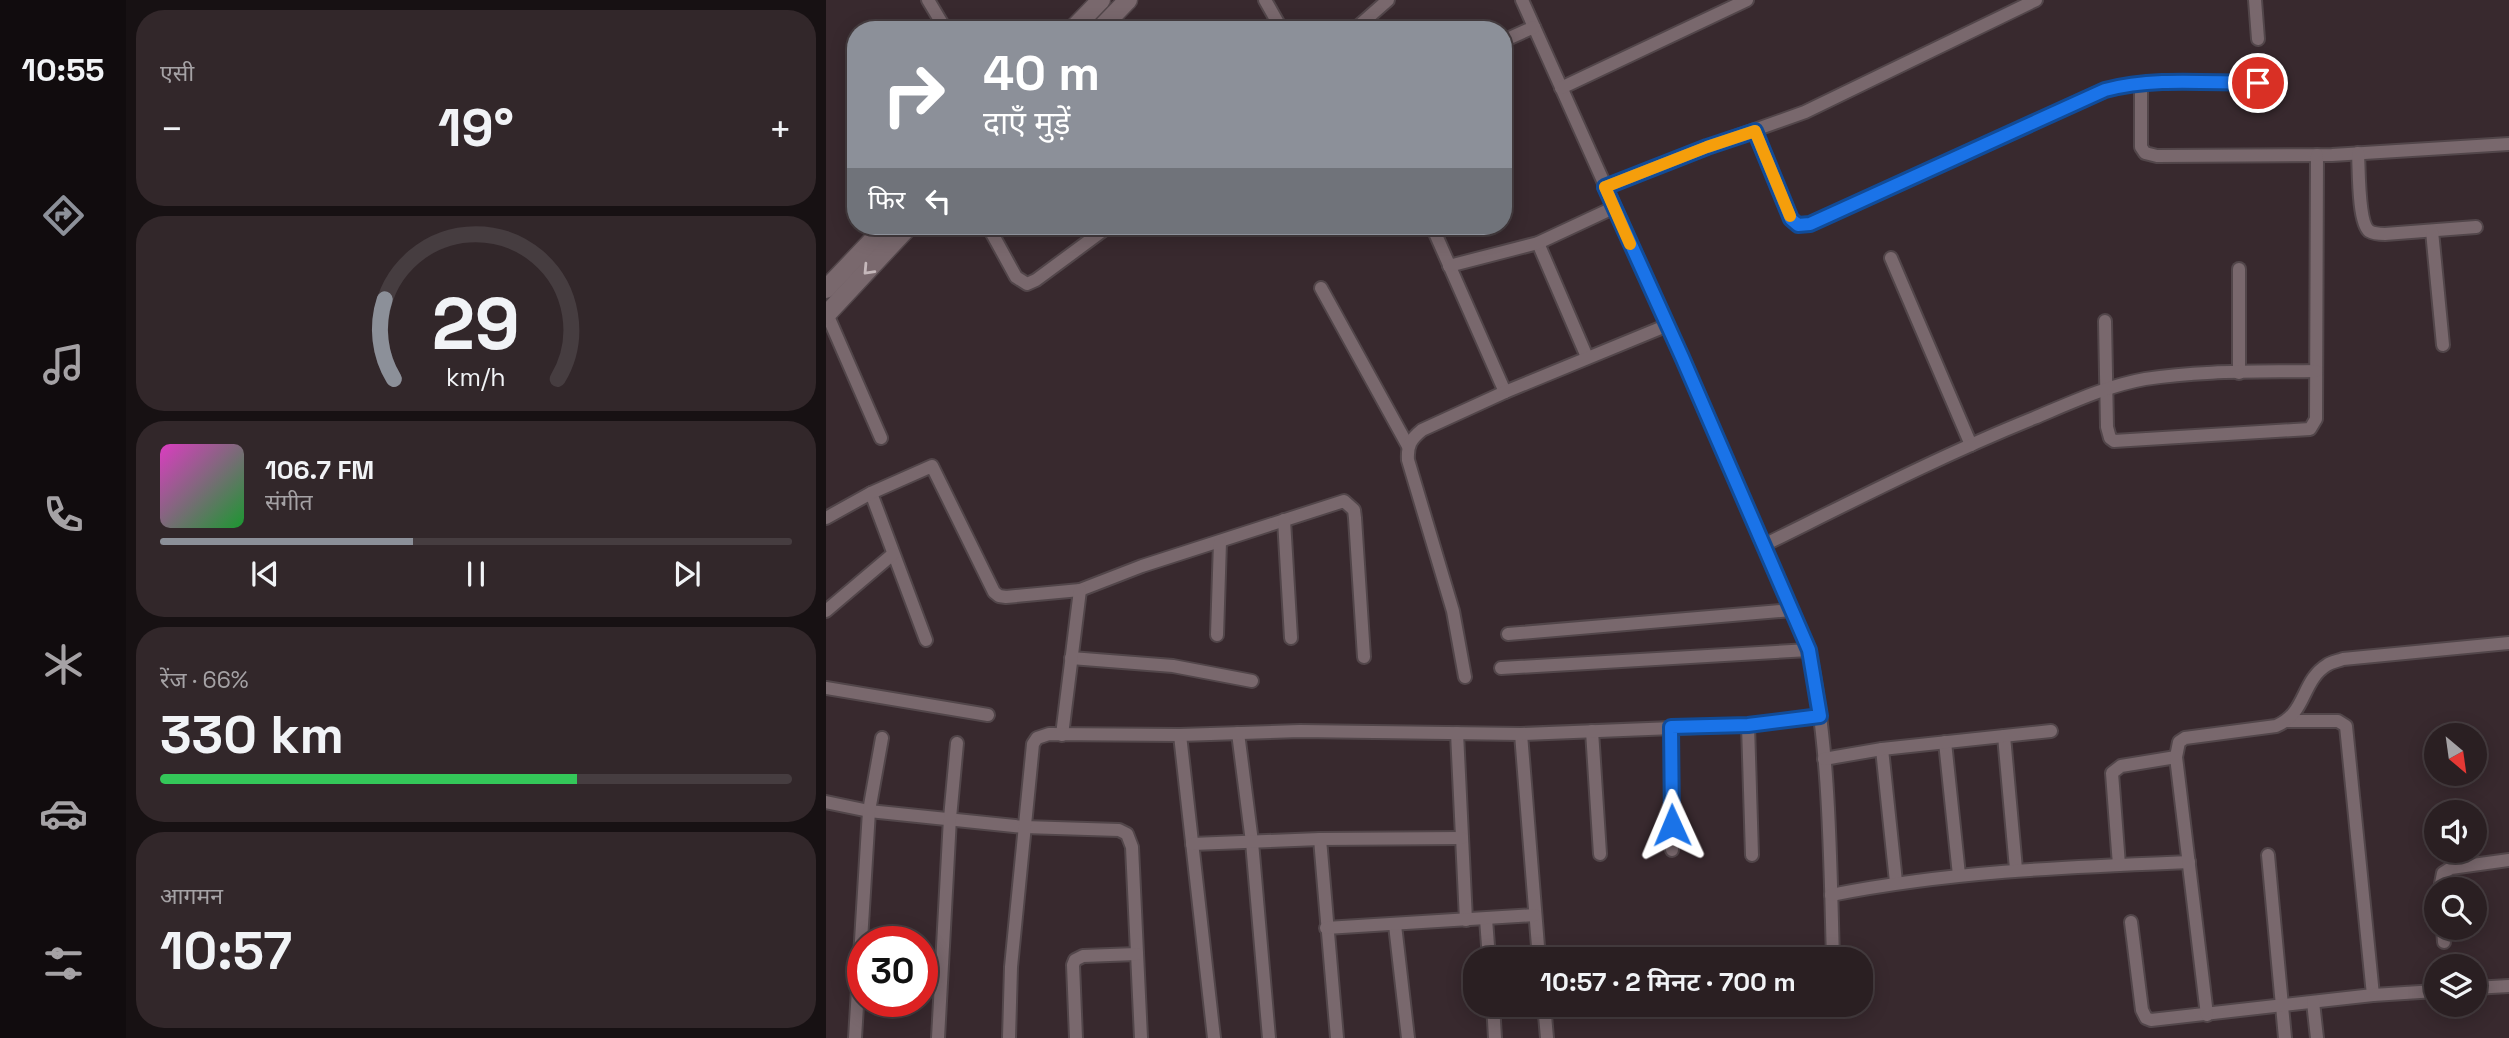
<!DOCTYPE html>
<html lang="hi">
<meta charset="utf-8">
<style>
body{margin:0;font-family:"Space Grotesk","Noto Sans Devanagari",sans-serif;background:#32272a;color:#f1f3f6;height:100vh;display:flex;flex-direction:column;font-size:26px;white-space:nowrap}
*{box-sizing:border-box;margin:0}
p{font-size:23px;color:#a5a2a5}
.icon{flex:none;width:38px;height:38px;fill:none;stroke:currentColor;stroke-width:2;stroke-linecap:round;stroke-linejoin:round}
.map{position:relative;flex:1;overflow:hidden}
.details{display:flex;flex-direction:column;gap:10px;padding:10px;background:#171113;width:700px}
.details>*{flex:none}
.banner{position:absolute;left:21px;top:21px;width:665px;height:214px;border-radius:28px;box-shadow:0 4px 18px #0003,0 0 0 2px #463d40;background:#8c9099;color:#fff;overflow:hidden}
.needle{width:46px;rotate:151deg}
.tools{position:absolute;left:1598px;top:723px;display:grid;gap:14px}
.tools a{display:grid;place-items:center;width:63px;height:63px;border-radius:50%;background:#2a1f22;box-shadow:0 4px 18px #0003,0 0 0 2px #463d40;font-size:35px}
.speed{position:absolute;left:21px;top:926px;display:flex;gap:14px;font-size:35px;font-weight:700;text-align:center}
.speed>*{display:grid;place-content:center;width:91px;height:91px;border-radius:50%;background:#2a1f22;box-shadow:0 4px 18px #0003,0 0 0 2px #463d40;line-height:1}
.speed .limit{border:10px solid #d22;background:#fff;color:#111}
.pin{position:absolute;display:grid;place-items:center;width:60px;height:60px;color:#fff;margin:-30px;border:4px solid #fff;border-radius:50%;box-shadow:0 2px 7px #0007}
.me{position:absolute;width:77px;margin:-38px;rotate:359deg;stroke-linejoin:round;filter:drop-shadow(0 0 5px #0008)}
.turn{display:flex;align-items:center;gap:24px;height:147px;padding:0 21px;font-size:32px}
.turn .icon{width:91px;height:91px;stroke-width:2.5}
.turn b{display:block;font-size:49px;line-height:60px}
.then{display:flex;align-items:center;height:66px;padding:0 21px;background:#0003;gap:14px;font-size:26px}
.big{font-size:52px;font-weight:600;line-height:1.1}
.details .widget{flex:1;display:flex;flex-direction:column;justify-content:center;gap:10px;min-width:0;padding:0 24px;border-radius:28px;background:#32272a}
.details .dial{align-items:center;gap:0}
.dial svg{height:182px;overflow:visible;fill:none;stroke:#463d40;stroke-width:7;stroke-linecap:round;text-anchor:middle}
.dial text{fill:#f1f3f6;stroke:none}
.song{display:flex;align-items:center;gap:21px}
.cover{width:84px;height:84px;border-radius:10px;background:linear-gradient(135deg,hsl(310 70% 55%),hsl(130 70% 35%))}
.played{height:7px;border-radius:4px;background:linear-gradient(90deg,#8c9099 40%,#463d40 40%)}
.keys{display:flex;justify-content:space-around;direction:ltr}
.heat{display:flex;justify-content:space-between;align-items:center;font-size:38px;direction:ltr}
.charge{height:10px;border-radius:5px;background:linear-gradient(90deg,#34c759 66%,#463d40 0)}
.trip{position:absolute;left:637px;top:947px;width:410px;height:70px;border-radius:28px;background:#2a1f22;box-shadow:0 4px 18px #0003,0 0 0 2px #463d40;font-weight:600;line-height:70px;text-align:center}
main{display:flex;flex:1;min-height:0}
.tabs{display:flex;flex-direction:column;width:126px;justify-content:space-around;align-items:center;background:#110c0e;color:#a5a2a5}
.tabs .icon{width:49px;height:49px}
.tabs .active{color:#8c9099}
.tabs b{font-size:32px;color:#f1f3f6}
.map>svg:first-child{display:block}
</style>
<main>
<nav class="tabs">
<b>10:55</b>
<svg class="icon active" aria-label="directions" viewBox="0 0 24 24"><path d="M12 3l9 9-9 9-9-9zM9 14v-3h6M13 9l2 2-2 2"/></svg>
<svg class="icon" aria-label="music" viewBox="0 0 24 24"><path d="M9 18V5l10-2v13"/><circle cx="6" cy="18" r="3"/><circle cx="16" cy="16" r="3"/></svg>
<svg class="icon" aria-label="phone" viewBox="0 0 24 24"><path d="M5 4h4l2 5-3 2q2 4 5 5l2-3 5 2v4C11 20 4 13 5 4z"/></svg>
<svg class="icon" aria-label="climate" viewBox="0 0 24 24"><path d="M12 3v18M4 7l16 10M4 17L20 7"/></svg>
<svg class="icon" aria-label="car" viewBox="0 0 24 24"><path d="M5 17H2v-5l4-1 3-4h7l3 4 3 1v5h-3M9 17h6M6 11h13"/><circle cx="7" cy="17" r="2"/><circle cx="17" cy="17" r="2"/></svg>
<svg class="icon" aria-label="filters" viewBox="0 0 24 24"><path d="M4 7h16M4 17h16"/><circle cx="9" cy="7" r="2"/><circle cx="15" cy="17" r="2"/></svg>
</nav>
<section class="details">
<div class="widget"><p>एसी</p>
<div class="heat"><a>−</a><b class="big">19°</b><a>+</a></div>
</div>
<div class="widget dial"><svg viewBox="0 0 100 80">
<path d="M14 69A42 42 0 1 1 86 69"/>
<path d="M14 69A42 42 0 0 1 10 34" stroke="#8c9099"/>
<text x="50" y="56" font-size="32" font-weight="700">29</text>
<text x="50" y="72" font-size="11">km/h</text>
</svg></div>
<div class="widget">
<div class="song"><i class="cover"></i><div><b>106.7 FM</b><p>संगीत</p></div></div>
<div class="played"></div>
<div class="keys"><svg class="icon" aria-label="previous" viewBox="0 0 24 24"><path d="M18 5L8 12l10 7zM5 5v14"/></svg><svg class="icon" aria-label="pause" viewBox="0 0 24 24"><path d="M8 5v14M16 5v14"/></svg><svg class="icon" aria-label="next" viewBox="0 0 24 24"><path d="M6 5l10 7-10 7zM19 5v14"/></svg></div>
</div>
<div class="widget"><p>रेंज · 66%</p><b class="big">330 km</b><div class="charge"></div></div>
<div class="widget"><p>आगमन</p><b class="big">10:57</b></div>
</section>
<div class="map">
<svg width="1683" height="1038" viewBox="0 0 1683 1038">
<rect width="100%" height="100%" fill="#38292e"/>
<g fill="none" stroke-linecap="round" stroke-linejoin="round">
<g stroke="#52464a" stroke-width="16">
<g id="minor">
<path d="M102,0L120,30"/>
<path d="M439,0L456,30"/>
<path d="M696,0L856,357L983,650C1004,748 1004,858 1007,959"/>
<path d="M1429,0L1432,39"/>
<path d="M528,30L562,0"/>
<path d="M677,41L708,27"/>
<path d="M1315,83V147L1319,153L1331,156L1506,155L1683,144"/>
<path d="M735,88L921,0"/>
<path d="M929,131L965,219L972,225L984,224L1279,90C1328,76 1381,83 1431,83"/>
<path d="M1532,153C1533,169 1532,222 1543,231C1548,234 1553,234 1559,234L1650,227"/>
<path d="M778,187L881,147L979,112L1210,0"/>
<path d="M162,226L190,277L201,284L210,280L283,226"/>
<path d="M606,226L679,392"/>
<path d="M1606,231L1617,345"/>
<path d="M712,243L761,357"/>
<path d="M1065,258L1145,445"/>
<path d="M623,266L712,243L787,208"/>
<path d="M1413,269V373"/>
<path d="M495,288L582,446"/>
<path d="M1,314L55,438"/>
<path d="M1279,321L1281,427L1284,438L1288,441L1484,429L1490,419L1491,155"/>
<path d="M45,493L100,640"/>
<path d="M0,518L45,493L106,466L168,592L173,596L180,597L254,590L316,566L518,501L528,510L529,518L538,657"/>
<path d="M458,520L465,638"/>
<path d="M938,545C1027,501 1116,455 1208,418C1244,403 1280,386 1319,379C1375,370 1433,372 1490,371"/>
<path d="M0,611L67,554"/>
<path d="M682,634L966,610"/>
<path d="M391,635L394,542"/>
<path d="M245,658L347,666L426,681"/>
<path d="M675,668L983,650"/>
<path d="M639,677L627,611L582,460C581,445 585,439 596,430L679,392L842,325"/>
<path d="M0,688L162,715"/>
<path d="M1462,721H1512L1520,726L1547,995"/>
<path d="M922,725L926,855"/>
<path d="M845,727L846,850"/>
<path d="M766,731L774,854"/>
<path d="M412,733L426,842L443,1038"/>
<path d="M631,733L640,920"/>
<path d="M695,734L713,959"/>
<path d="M236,735L254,590"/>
<path d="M354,735L388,1038"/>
<path d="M1178,736L1190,869"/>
<path d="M1119,742L1133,875"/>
<path d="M1056,749L1070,882"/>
<path d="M998,759L1056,749L1225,731"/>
<path d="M0,802L43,811L198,827L293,830L301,834L306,847L315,1038"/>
<path d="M494,839L511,1038"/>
<path d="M366,844L494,839L636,838"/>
<path d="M1442,855L1459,1038"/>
<path d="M1293,865L1286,773L1295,766L1350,757"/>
<path d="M1614,889L1617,873L1625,868L1683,860"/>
<path d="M1005,895C1127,871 1240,867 1363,862"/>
<path d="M660,919L663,959"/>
<path d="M1305,922L1316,1010L1320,1018L1325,1020L1547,995L1610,991"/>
<path d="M569,925L582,1038"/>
<path d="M500,928L709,915"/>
<path d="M1617,928L1618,942"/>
<path d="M1648,988L1683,986"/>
<path d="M1487,1002L1491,1038"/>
<path d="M667,1004L669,1038"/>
<path d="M718,1004L721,1038"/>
<path d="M1381,1015L1350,757L1353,742L1359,738L1450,726C1481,713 1475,681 1501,665C1505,662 1512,661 1517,659L1683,643"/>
<path d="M29,1038L43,811L56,738"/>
<path d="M112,1038L124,818L131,743"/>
<path d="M183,1038L185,967L207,744L211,738L223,734L354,735L474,731L695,734L922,725L994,716"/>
<path d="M250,1038L247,965L249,960L257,956L311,954"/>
</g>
</g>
<g stroke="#52464a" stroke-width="21">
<g id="secondary">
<path d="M246,30L275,0"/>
<path d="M273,30L302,0"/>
<path d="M0,289L60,226"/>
<path d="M0,315L83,226"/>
</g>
</g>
<use href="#minor" stroke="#79686d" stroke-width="12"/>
<use href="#secondary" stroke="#79686d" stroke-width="18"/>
</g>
<defs><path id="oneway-chevron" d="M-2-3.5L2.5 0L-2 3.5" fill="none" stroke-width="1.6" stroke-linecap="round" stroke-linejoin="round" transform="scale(1.75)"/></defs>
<use stroke="#c5b8bb" href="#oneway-chevron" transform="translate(42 270) rotate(133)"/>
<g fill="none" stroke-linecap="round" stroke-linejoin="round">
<g stroke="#114b97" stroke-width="18">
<path id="route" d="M846,825L845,727L922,725L994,716L983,650L856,357L779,187L881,147L929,131L965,219L972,225L984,224L1279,90C1328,77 1381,83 1432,83"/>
</g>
<use href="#route" stroke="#1a73e8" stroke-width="12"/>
<path stroke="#f59e0b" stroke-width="12" d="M804,244L779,187L881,147L929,131L964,216"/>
</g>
</svg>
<div class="tools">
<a><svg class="needle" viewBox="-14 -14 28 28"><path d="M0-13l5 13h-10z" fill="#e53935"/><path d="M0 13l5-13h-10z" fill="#a5a2a5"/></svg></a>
<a><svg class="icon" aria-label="sound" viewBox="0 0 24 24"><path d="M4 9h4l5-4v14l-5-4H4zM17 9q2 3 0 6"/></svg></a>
<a><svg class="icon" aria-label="search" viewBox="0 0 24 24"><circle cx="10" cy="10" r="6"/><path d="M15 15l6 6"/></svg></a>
<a><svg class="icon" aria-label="layers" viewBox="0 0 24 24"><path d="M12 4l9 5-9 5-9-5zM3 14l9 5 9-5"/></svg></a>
</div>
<div class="speed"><div class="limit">30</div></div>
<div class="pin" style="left:1432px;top:83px;background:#d93025"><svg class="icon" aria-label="arrive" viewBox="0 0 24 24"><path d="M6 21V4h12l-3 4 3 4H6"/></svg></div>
<svg class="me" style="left:846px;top:825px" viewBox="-20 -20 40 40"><path d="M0-17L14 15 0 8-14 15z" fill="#1a73e8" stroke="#fff" stroke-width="4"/></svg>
<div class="trip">10:57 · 2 मिनट · 700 m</div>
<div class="banner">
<div class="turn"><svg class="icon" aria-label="right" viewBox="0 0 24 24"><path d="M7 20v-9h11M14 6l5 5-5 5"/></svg><div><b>40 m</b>दाएँ मुड़ें</div></div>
<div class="then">फिर<svg class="icon" aria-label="left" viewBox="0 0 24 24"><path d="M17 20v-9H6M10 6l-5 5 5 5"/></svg></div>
</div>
</div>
</main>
